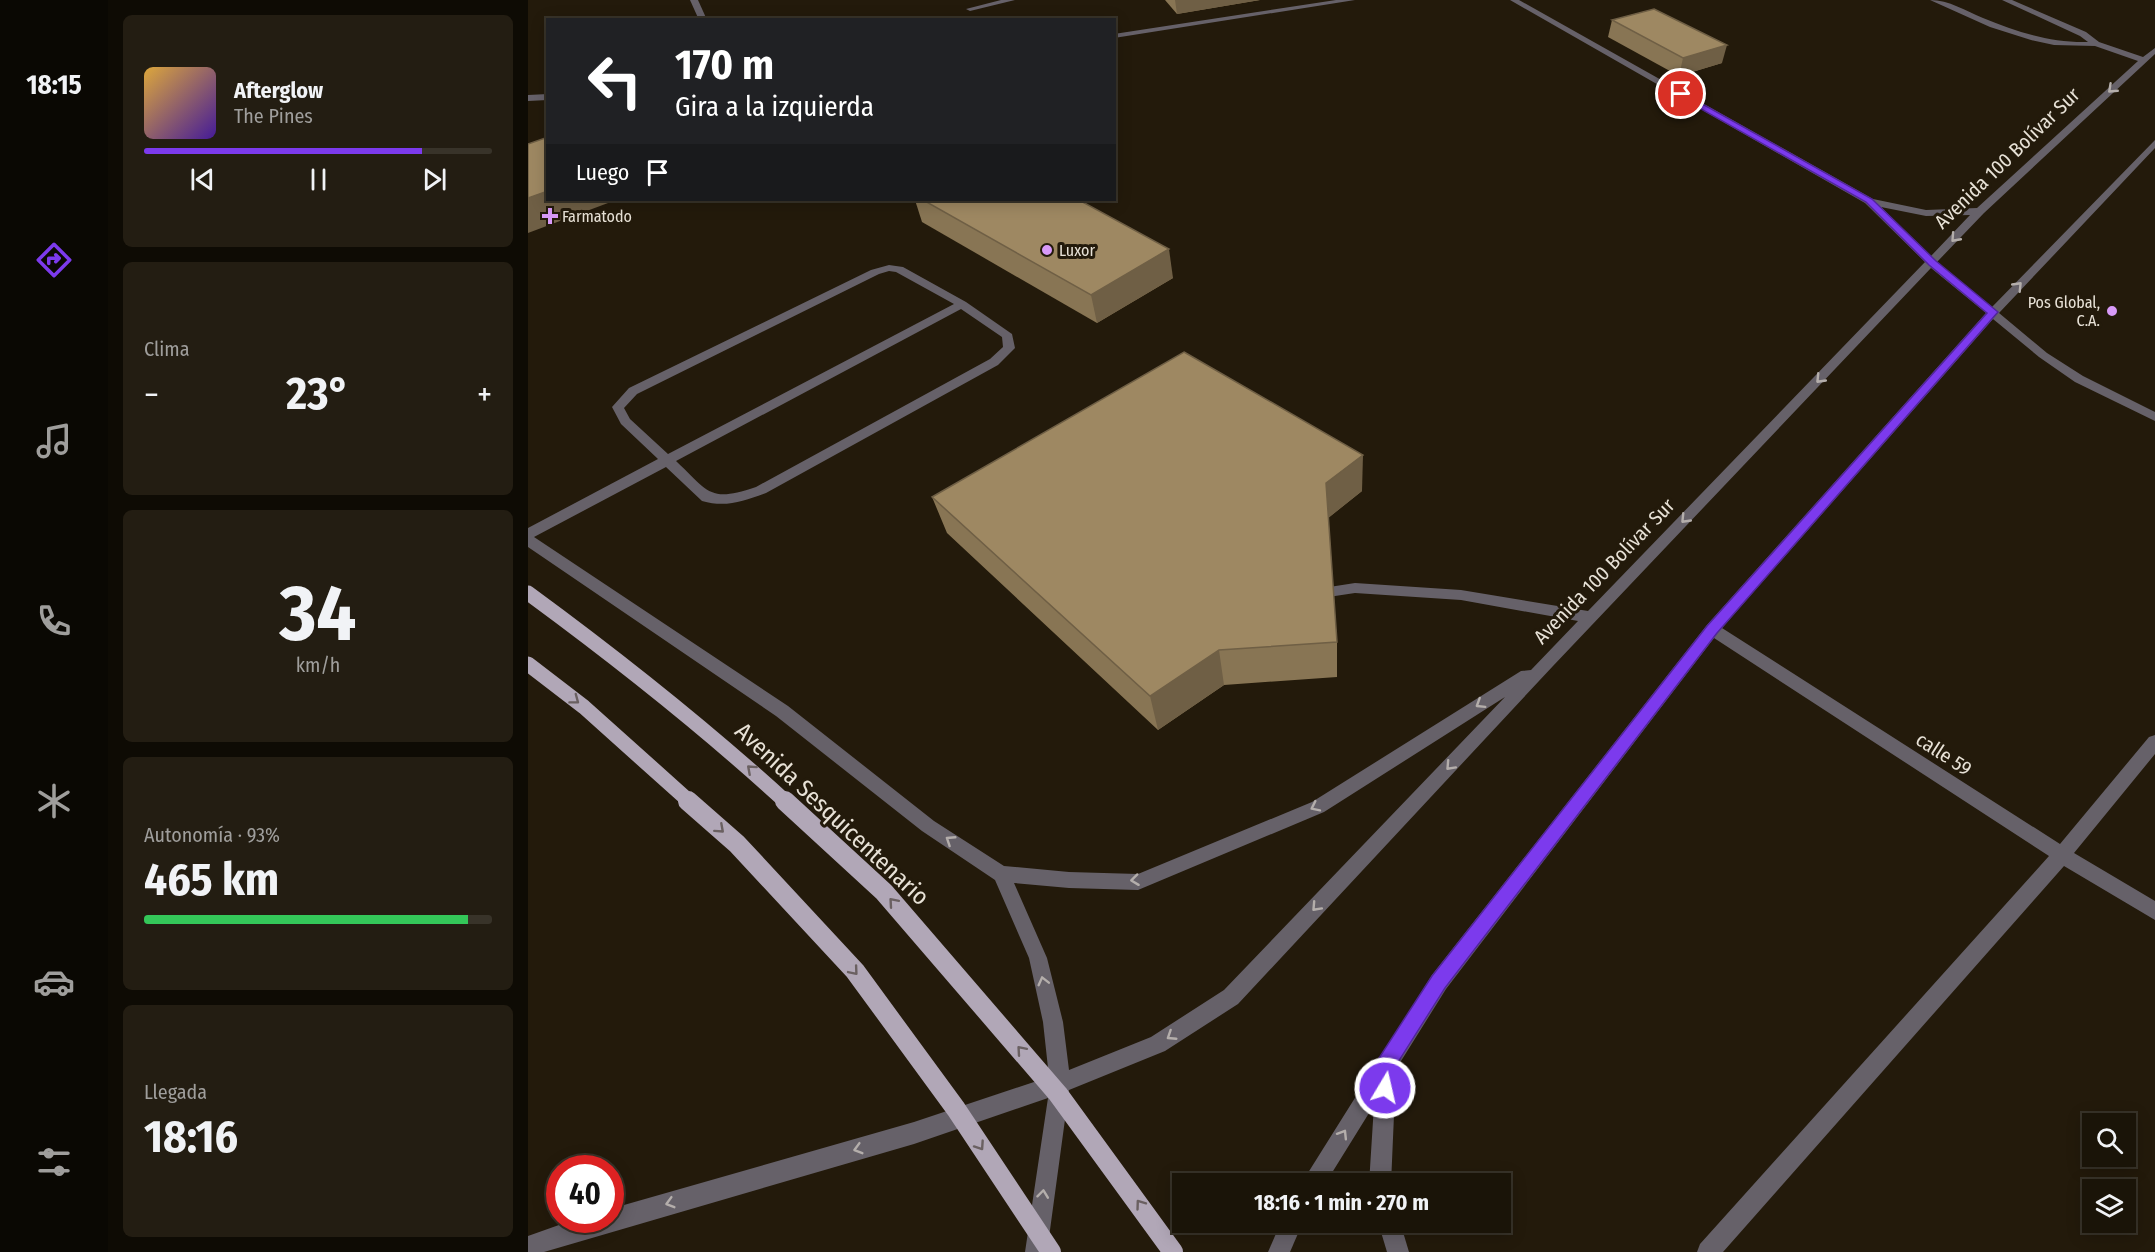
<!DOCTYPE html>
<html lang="es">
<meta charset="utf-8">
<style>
body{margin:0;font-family:"Fira Sans Condensed",sans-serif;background:#231d12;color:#f1f3f6;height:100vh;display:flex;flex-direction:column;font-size:22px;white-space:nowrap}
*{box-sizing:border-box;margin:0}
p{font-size:20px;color:#9f9e9c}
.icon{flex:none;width:33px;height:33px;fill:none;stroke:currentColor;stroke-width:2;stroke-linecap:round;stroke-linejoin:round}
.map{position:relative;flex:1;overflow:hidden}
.sheet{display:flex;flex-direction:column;gap:15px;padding:15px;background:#0e0b04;width:420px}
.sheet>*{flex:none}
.top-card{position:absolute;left:18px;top:18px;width:570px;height:183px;border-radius:0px;box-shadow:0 3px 15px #0003,0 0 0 2px #383329;background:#202124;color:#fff;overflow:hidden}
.fabs{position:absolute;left:1554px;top:1113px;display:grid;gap:12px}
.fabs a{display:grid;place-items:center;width:54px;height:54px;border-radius:0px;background:#1a1408;box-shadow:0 3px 15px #0003,0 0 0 2px #383329;font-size:30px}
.speed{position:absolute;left:18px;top:1155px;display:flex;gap:12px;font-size:30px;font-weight:700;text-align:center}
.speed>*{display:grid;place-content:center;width:78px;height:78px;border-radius:50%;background:#1a1408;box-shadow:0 3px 15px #0003,0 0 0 2px #383329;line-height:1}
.speed .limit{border:9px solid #d22;background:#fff;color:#111}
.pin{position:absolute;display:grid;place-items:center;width:51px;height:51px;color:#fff;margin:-26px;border:3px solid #fff;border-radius:50%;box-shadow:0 2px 6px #0007}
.me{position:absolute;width:66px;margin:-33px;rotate:9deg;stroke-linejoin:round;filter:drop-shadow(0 0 4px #0008)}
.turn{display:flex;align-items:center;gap:21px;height:126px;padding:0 30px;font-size:27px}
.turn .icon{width:78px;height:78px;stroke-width:2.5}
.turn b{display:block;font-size:42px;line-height:51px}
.then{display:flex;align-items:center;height:57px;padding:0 30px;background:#0003;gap:12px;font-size:22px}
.big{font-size:45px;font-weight:700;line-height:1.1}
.sheet .card{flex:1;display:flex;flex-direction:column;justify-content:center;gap:9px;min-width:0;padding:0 21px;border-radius:9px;background:#231d12}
.sheet .dial{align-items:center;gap:0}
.dial b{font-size:78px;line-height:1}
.song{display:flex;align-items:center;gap:18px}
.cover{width:72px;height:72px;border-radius:9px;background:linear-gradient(135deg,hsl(40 70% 55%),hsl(260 70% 35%))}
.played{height:6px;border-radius:3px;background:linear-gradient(90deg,#7c3aed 80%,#383329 80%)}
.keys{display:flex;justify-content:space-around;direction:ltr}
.heat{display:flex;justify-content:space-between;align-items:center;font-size:33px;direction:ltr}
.charge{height:9px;border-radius:4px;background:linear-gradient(90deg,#34c759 93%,#383329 0)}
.trip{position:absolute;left:644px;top:1173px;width:339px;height:60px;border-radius:0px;background:#1a1408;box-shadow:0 3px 15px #0003,0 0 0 2px #383329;font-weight:700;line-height:60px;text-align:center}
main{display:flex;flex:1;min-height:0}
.menu{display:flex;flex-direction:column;width:108px;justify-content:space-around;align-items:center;background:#0a0803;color:#9f9e9c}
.menu .icon{width:42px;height:42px}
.menu .current{color:#7c3aed}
.menu b{font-size:27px;color:#f1f3f6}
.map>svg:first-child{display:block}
</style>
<main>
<nav class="menu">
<b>18:15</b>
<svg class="icon current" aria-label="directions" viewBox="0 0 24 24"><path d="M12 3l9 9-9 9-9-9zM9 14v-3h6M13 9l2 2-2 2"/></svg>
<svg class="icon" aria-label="music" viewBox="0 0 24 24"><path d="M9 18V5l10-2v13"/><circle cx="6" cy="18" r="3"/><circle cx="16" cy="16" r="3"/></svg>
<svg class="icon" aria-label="phone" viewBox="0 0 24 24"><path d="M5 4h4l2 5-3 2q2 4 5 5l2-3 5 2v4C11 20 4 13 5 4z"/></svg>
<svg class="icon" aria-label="climate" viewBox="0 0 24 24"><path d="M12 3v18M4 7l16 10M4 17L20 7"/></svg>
<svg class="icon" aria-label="car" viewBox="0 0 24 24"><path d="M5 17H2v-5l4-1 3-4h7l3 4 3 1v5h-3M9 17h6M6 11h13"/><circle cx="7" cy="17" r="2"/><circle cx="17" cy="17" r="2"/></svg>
<svg class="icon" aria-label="filters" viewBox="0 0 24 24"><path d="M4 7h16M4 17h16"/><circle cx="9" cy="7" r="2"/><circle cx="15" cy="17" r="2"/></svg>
</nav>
<section class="sheet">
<div class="card">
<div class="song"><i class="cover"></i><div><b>Afterglow</b><p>The Pines</p></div></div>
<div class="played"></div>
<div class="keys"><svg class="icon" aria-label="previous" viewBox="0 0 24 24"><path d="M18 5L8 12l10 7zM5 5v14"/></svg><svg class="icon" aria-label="pause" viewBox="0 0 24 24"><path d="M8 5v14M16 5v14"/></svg><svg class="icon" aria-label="next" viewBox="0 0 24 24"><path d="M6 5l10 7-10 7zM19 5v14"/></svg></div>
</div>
<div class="card"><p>Clima</p>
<div class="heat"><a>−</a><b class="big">23°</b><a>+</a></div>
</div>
<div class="card dial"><b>34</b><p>km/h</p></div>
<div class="card"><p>Autonomía · 93%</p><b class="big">465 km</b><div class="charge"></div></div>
<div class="card"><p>Llegada</p><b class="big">18:16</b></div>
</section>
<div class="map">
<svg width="1627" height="1252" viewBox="0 0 1627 1252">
<rect width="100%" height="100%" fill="#231a0b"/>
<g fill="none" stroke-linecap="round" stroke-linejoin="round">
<g fill="#666169" fill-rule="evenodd">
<path d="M162,0H170L179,20H171Z"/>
<path d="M473,0H487L442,11L438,9Z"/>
<path d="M808,0H827L586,38V34Z"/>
<path d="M982,0H991L1345,199L1398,210L1449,208L1610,61L1567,46L1526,45L1503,40L1462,27L1402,0C1421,0 1438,11 1455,18C1489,32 1523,43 1560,42L1552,36L1474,0H1484L1558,32L1571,42L1615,57L1627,48V54L1456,213L1409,262L1464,307L1627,140V148L1471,313L1519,353L1555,376L1627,412V421L1547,382L1511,357L1465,319L1194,628L1532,844L1621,737L1627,735V754L1546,853L1627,901V920L1536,866L1195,1252H1169L1172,1244L1521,856L1186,638L918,989L868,1069L863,1184H841L846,1105L797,1184H773L904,975L1179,625L1458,313L1403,268L1025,666L710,1004L637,1051L541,1090L519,1252H497L520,1098L386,1144L16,1252H0V1236L45,1220H82V1209L386,1122L521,1077L515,1022L501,958L467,880L394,831L248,716L0,547V528L130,459L93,424L84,407L101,388L343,270L361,265L375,267L438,302L484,334L487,348L470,365L238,493C216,501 198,508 174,501L138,467L6,537L260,706L406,821L476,866L541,872L610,874L784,802L993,671L1003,670L1050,621L933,600L827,593L787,599L782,598L780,594L782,590L827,583L933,590L1060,611L1397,262L1337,203ZM1353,207L1398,216L1442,215L1403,256ZM361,271L368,272L426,304L140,454L102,419L96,408L109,394L351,274ZM433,309L474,337L475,347L462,359L228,487C181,503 181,492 148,461ZM977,697L696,990L623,1037L541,1070L535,1022L519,958L486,883L541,888L610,890L796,812Z"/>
<path d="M20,94V100L0,101V95Z"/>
<path d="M753,1222H775L762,1252H740Z"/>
<path d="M850,1222H872L881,1252H859Z"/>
</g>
<g stroke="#b1a7b7" stroke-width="15">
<path d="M0,593C90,659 176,727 258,802"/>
<path d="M0,664L56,707L162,802"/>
</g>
<g stroke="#b1a7b7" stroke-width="20">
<path d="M160,801L209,844L327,971L428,1109L523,1252"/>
<path d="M257,801L356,892L530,1094L645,1252"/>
</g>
</g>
<g fill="#887554">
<path d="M637,0H732L649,14Z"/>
<path d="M1084,20L1194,63L1151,76L1080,37Z"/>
<path d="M387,200H551L645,278L569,323L394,222Z"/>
<path d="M834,491L800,518L809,642V677L696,685L630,730L419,533L404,497Z"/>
</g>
<g fill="#6f5f45">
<path d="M647,0H732L649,14Z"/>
<path d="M1199,45L1194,63L1151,76L1155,58Z"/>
<path d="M20,191V200H88L0,233V198Z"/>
<path d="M641,249L645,278L569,323L563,295Z"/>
<path d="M835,455L834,491L799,519L798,483Z"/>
<path d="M691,650L696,685L630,730L622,696Z"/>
</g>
<g fill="#9e8862" stroke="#6f5f45" stroke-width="1.5">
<path d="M1126,9L1199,45L1155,58L1084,20Z"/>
<path d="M20,137V191L0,198V144Z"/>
<path d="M395,200H551L641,249L563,295Z"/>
<path d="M656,352L835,455L798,483L809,642L691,650L622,696L404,497Z"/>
</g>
<defs><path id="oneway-chevron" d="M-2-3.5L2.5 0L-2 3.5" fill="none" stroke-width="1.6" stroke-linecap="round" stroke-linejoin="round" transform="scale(1.5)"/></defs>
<g stroke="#b4aeab">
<use href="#oneway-chevron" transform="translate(1584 89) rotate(137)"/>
<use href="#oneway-chevron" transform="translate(1427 238) rotate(132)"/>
<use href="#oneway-chevron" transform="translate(1490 286) rotate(-46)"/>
<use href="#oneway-chevron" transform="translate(1292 379) rotate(134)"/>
<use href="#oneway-chevron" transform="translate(1157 519) rotate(134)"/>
<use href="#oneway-chevron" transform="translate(952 704) rotate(148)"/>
<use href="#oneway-chevron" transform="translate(922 766) rotate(133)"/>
<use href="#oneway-chevron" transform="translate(787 807) rotate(154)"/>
<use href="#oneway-chevron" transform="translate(422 840) rotate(-147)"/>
<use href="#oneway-chevron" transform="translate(607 880) rotate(173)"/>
<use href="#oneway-chevron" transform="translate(788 907) rotate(133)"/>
<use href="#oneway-chevron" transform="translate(515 981) rotate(-104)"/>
<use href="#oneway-chevron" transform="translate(643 1036) rotate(147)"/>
<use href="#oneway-chevron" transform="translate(815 1134) rotate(-58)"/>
<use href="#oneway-chevron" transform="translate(330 1149) rotate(164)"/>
<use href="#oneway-chevron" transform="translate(515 1194) rotate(-83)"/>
<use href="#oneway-chevron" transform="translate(142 1203) rotate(164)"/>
</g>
<g stroke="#6a6061">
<use href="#oneway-chevron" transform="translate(47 700) rotate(37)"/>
<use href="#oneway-chevron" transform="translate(223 769) rotate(-138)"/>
<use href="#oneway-chevron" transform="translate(192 829) rotate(42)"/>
<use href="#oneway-chevron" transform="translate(365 902) rotate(-131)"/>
<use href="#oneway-chevron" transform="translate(326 971) rotate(50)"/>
<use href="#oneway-chevron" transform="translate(493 1050) rotate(-131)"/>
<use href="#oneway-chevron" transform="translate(452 1146) rotate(56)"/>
<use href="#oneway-chevron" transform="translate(612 1204) rotate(-126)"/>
</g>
<path fill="#7c3aed" stroke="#51269a" stroke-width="1.5" d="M1153,92L1344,199L1408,261L1470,312L1189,633L917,988L867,1067L866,1088L863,1095L857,1097L850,1095L847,1088L849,1064L851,1058L904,976L1179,626L1459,313L1401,265L1338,202L1150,96L1149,94Z"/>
<g fill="#d89af8" stroke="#231a0b" stroke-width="2">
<path d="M19 207h6v6h6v6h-6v6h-6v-6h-6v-6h6z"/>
<circle cx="519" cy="250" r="6"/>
<circle cx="1584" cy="311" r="6"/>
</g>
<g text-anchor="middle" stroke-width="6" stroke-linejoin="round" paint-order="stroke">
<g font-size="16" fill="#e8e2d7" stroke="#231a0b" text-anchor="start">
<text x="34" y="222">Farmatodo</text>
<text x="531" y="256">Luxor</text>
<text x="1572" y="308" text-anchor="end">Pos Global,<tspan x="1572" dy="18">C.A.</tspan></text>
</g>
<g font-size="20" fill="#e8e2d7" stroke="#231a0b">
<text transform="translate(1479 158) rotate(-44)" y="7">Avenida 100 Bolívar Sur</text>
<text transform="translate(1076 571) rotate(-46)" y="7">Avenida 100 Bolívar Sur</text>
<text transform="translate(1416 754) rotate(33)" y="7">calle 59</text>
</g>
<g font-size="24" fill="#e8e2d7" stroke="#231a0b">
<text transform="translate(304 814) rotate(43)" y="8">Avenida Sesquicentenario</text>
</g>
</g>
</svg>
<div class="fabs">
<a><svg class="icon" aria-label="search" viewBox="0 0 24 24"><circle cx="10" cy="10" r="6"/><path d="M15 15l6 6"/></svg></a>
<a><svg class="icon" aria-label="layers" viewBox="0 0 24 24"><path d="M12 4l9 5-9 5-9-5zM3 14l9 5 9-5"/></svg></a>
</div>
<div class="speed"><div class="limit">40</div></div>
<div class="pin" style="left:1153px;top:94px;background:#d93025"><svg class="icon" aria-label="arrive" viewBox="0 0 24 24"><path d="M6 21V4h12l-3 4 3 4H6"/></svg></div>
<svg class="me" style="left:857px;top:1088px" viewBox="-20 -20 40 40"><circle r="17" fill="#7c3aed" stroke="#fff" stroke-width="3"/><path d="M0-11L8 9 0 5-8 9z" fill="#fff"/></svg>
<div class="trip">18:16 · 1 min · 270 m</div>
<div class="top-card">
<div class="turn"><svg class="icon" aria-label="left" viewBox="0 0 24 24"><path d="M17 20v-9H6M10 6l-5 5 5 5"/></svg><div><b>170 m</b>Gira a la izquierda</div></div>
<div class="then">Luego<svg class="icon" aria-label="arrive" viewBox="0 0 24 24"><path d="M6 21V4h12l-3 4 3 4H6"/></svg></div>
</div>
</div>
</main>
